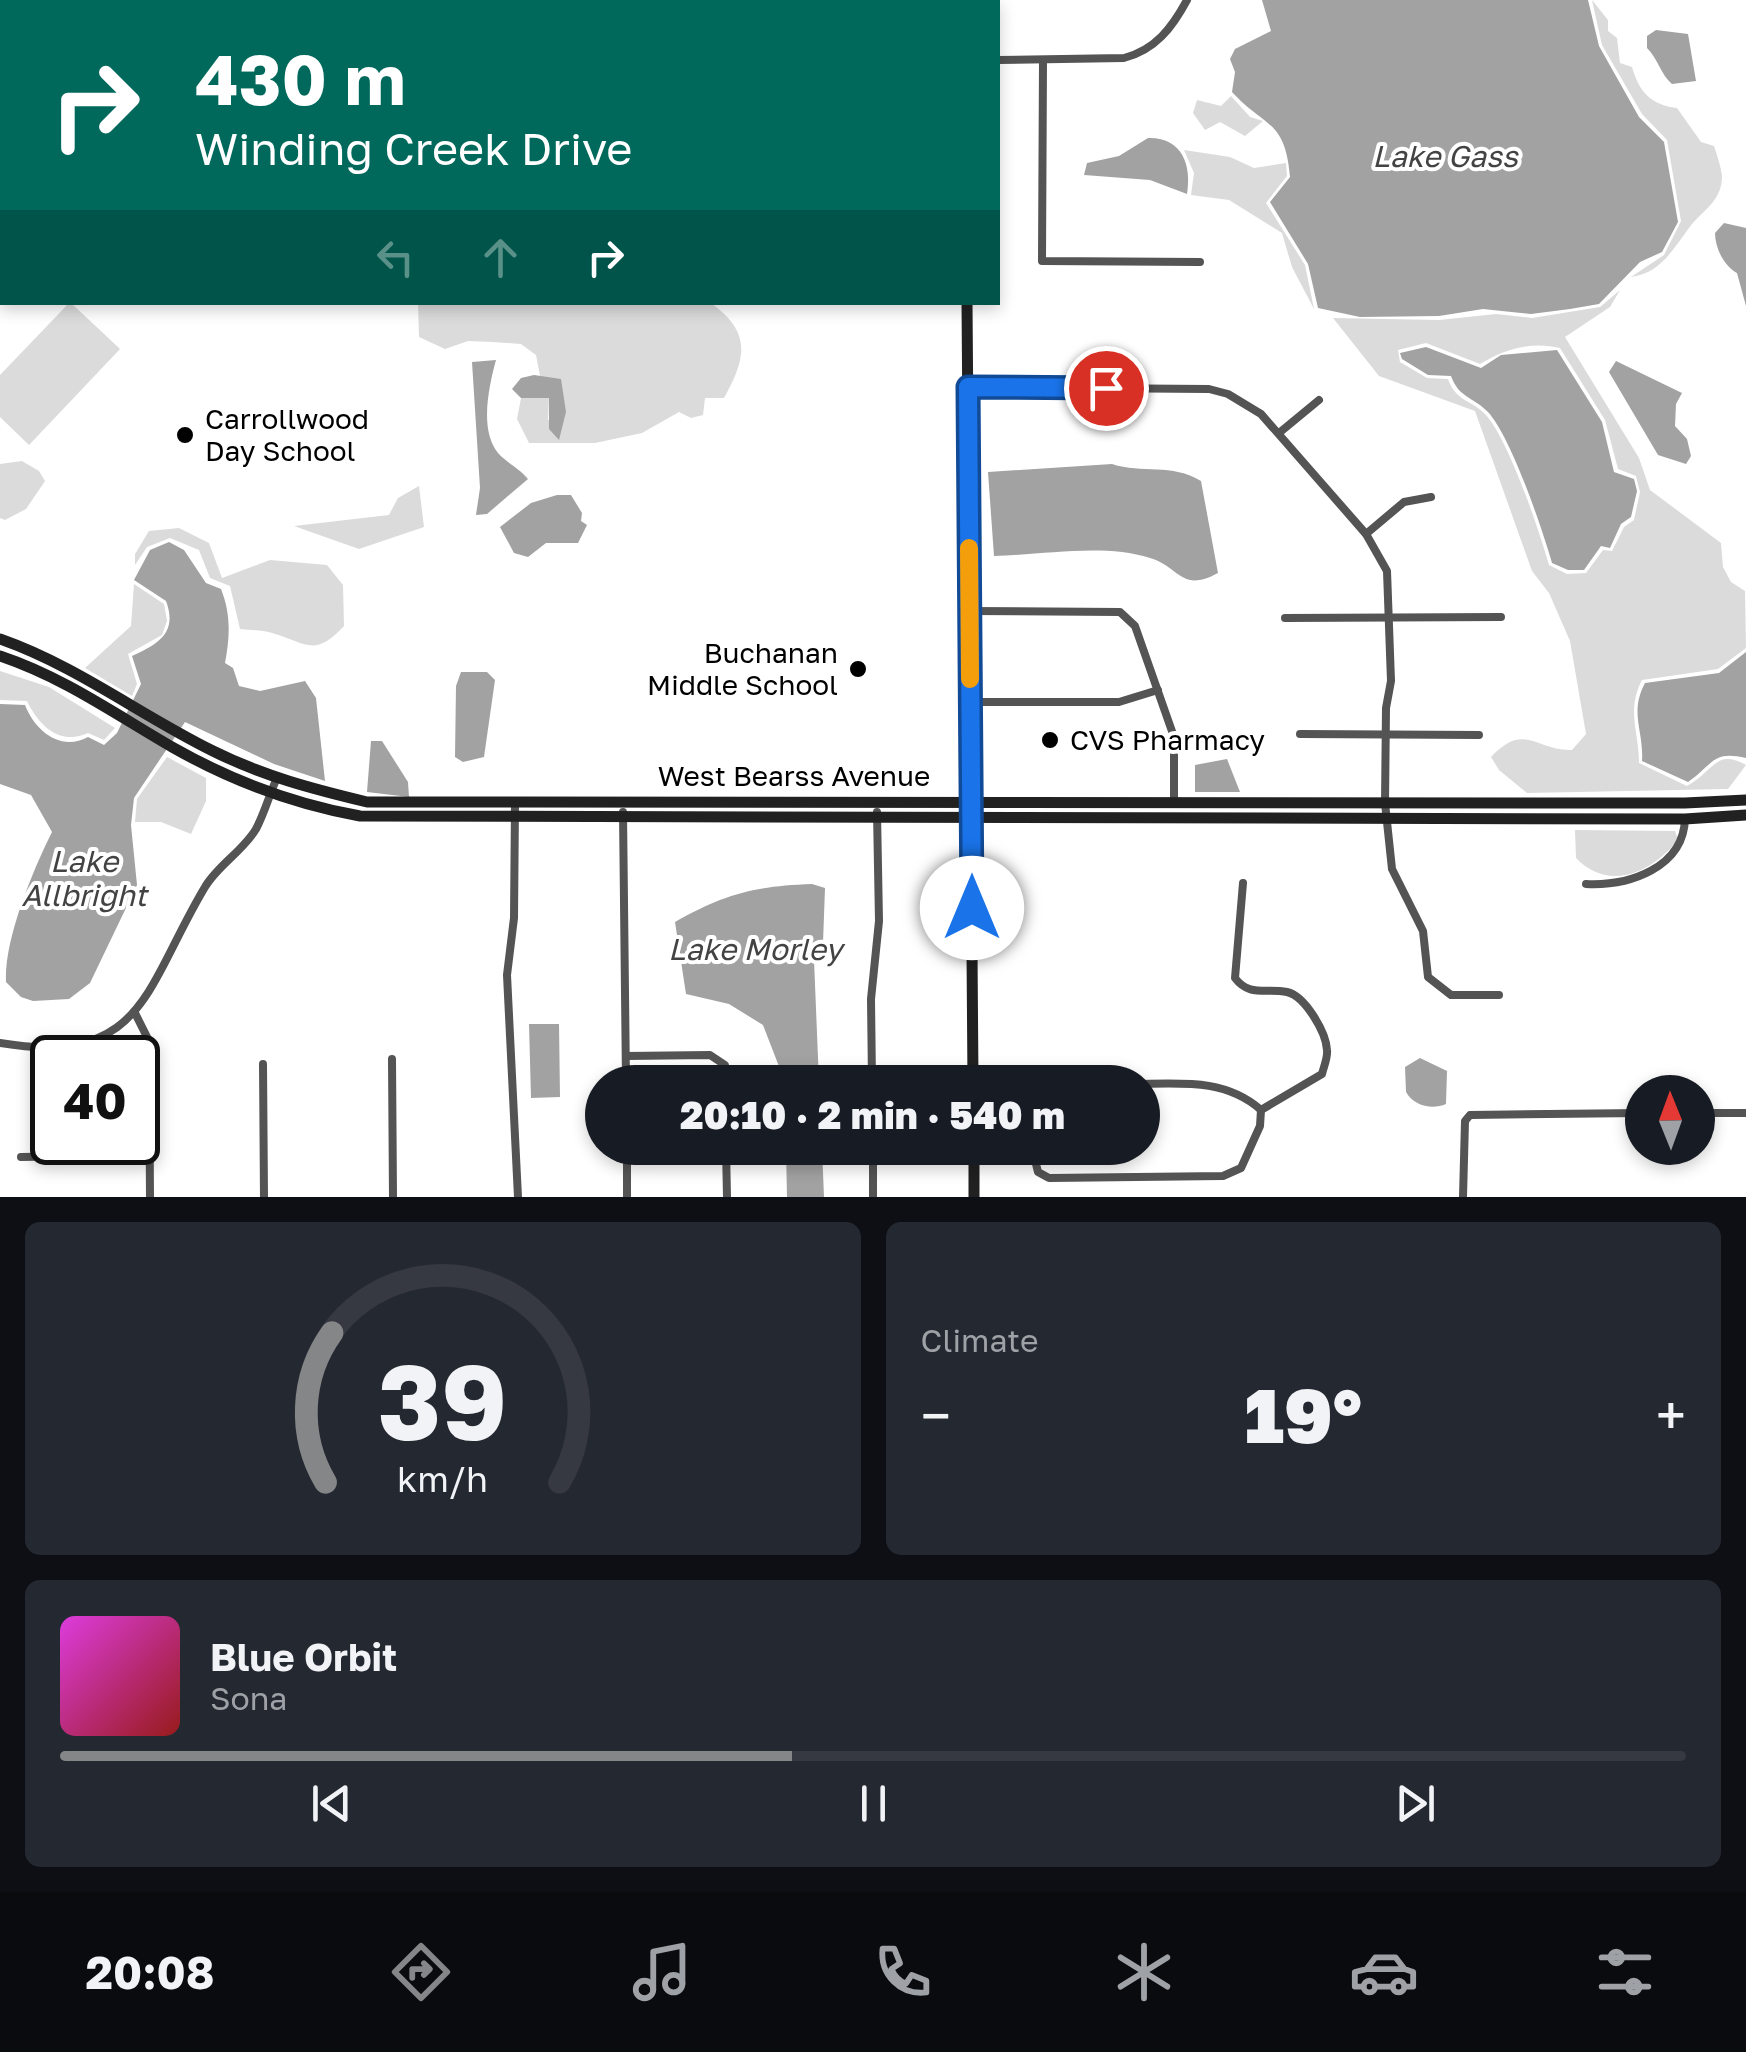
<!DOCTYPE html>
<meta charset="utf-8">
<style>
body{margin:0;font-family:"Golos Text",sans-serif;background:#242831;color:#f1f3f6;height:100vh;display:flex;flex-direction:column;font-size:38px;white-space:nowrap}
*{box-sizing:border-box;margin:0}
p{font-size:32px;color:#9ea1a6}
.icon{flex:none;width:55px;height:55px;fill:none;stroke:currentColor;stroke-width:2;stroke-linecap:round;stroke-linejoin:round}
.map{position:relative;height:1197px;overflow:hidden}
.sheet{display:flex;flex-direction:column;gap:25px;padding:25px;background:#0d0f14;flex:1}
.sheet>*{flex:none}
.banner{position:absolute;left:0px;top:0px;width:1000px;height:305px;box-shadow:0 5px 15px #0003;background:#00695c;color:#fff;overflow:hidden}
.needle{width:65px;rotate:359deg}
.tools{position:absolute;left:1625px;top:1075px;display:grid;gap:20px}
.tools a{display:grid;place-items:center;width:90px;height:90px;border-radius:50%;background:#171b24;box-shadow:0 5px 15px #0003;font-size:50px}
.speed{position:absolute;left:30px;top:1035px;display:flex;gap:20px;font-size:50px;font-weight:700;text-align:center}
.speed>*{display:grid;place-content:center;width:130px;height:130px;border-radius:50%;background:#171b24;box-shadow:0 5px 15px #0003;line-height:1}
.speed .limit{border:5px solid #111;border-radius:15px;background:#fff;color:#111}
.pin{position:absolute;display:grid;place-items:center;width:85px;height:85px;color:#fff;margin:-42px;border:5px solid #fff;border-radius:50%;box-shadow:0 2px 10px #0007}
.me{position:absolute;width:110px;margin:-55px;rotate:0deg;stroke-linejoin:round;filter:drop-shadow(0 0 8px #0008)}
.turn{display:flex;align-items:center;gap:35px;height:210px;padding:0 30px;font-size:45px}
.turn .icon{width:130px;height:130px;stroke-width:2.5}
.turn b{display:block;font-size:70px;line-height:85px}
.lanes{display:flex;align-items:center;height:95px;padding:0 30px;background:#0003;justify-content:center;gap:50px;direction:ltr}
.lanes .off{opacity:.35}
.big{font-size:75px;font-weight:800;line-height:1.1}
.sheet .widget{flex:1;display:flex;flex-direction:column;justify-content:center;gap:15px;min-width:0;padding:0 35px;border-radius:15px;background:#242831}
.sheet .dial{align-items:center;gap:0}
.dial svg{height:260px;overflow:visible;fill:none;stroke:#363941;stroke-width:7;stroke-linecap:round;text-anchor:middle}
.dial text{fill:#f1f3f6;stroke:none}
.song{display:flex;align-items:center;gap:30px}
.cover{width:120px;height:120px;border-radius:15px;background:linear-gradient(135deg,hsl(300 70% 55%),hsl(0 70% 35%))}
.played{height:10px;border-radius:5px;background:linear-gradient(90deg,#858687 45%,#363941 45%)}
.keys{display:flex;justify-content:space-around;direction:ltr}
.heat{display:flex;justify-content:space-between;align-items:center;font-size:55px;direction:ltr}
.sheet .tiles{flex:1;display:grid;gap:25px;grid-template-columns:1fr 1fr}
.widget:last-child{grid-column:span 2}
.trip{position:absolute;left:585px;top:1065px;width:575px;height:100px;border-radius:50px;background:#171b24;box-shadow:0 5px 15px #0003;font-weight:800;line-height:100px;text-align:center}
.dock{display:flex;height:160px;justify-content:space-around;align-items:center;background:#090b0e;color:#9ea1a6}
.dock .icon{width:70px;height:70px}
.dock .current{color:#858687}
.dock b{font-size:45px;color:#f1f3f6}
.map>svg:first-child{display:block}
</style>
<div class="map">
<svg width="1746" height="1197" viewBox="0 0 1746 1197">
<rect width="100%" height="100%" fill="#fff"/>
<g fill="#dbdbdb" fill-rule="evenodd">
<path d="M1592,0L1608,20V31L1617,38L1620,63L1632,67C1639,92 1651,105 1677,108L1701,142L1714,146C1717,155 1721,167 1722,176C1722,202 1702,210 1689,228C1673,249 1661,273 1631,277L1664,255L1681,221L1667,140L1642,114L1602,45Z"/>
<path d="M1231,96L1250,117L1263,121L1245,136L1220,122L1205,130L1193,113L1197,100L1221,106Z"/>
<path d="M1184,150L1230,157L1254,168L1286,163L1287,176L1266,203L1305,265L1314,309L1292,267L1282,233L1229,200L1191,195L1194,173Z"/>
<path d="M1620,290L1610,307L1565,337L1639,458L1650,490L1721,543L1723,567L1731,582L1745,591L1746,648L1718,669L1642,680C1626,711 1639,731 1639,763L1687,786C1714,771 1716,748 1746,765L1728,789L1527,793L1499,770L1491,757C1525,721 1535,751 1572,750L1586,734L1570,641L1549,593L1532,571L1475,411L1379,376L1333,318L1439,320L1496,314L1532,318L1600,307ZM1426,343L1480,364C1504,349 1532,341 1560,348L1605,420L1618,469L1636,476L1640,492L1634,520L1624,527L1612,551L1603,550L1586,573L1567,574L1549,565C1539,530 1509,441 1486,415C1471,399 1456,402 1448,379L1427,378L1400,362L1398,350Z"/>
<path d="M70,302L120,349L29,445L0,417V375Z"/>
<path d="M418,303H711C751,332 747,357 724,398H705L703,415L691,418L679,412L642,433L595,443H529L517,419L521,398L549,397L548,420H564C568,400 559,382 540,376L536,355L521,344L493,342L468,341L445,349L419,337Z"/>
<path d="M22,461L39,471L45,481L26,509L5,520L0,518V464Z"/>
<path d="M419,486L424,527L359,549L294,526L389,515L398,498Z"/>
<path d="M179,528L209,543L222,578L270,560L327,565L343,585L344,626C314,658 307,643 272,633C262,630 250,630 240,629L230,586L210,578L199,550L170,538L147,547L135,565V554L149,531Z"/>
<path d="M134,584L164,604L167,621L162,635L128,654L137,684L132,696L85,668L131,626Z"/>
<path d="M0,671L49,687L115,728L104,740L88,733C60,746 39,726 27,701L0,700Z"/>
<path d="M167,757L206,778V801L191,834L161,822H135L137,799Z"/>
<path d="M1575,830L1675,831L1678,840C1651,873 1609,892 1576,858Z"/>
</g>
<g fill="#a2a2a2">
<path d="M1262,0H1588L1599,46L1639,117L1664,142L1678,222L1662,252L1640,262L1599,304L1570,309L1531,314L1483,309L1439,316L1360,317L1318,308L1308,264L1270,202L1290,177C1285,119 1265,128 1232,92L1235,72L1230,59L1235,49L1271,31Z"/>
<path d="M1656,30L1688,34L1696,81L1672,84C1661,75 1658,59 1647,48V36Z"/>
<path d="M1148,138C1182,137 1192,165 1187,194L1150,180L1084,175L1087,163L1119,156Z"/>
<path d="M1724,223L1746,228V306L1737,273C1724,266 1715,248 1715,233Z"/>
<path d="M1426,347L1481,368L1501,355L1557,350L1602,422L1614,472L1634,479L1637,491L1631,517L1621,524L1610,548L1601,546L1584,570H1568L1552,563C1542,528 1511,437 1488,412C1472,396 1459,398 1451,376L1428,375L1402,359L1400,353Z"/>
<path d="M496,360C489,386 479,430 498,453C507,463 519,468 528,479L487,514L476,515L480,488L472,362Z"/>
<path d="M1616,361L1682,393L1676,404L1675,426L1687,439L1691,456L1686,464L1658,455L1609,372Z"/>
<path d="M534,375L561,379L566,412L559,440L549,429V398H521L512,389L521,378Z"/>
<path d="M1112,464C1142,474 1172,463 1201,481L1218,573C1181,593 1180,567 1150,558C1103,543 1043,555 994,556L988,472Z"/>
<path d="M557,495H571L582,513L581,521L587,525L578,543H546L528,557L514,553L500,527L531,503Z"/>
<path d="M169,542L184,550L206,583L221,589C231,614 230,637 225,663L233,668L239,686L260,691L305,681L316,698L325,781L274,764L185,722L134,798L131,825L137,885L90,983L69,999L33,1001L21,997L6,982C4,940 32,872 52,832L31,795L0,784V704L25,705C35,731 61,752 88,737L104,745L117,733L141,684L132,656C158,644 178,633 166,601L134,580L150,550Z"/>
<path d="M1746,652V758C1712,750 1714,764 1688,782L1642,761C1644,731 1629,713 1645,683L1719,673Z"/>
<path d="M461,672H487L495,680L484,757L463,762L455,757L456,686Z"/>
<path d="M371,741H382L408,782L409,797L367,792Z"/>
<path d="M1227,759L1240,792H1195V765Z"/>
<path d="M812,884L825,888L823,943L814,960L819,1082H785L763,1025L729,1004L686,994L675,922C724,894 755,886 812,884Z"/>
<path d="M559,1024L560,1097L531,1098L529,1024Z"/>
<path d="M1420,1058L1447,1071L1446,1104C1432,1110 1414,1106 1406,1092L1405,1067Z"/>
<path d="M786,1148H822L824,1197H787Z"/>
</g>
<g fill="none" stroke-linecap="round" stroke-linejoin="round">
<g stroke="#545454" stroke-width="8">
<path d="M182,0L183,2"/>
<path d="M638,0V2"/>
<path d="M516,2V0"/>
<path d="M998,60L1124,58C1155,50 1172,28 1187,0"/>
<path d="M1043,60L1042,261L1200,262"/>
<path d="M968,387L1209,389L1228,394L1261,414L1366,534L1387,571L1391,681L1386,708L1385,803L1392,869L1423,931L1428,977L1451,995H1499"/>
<path d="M1279,433L1319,400"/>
<path d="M1366,534L1404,502L1431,497"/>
<path d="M969,611L1120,612L1135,626L1174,737V803"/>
<path d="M1285,618L1501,617"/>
<path d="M970,702H1119L1158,690"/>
<path d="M1300,734L1479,735"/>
<path d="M515,803L514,918L507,975L518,1197"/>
<path d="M623,812L626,1082"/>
<path d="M1586,884C1629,886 1684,868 1685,818"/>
<path d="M135,1013L149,1041L150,1197"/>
<path d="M0,1043C144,1067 145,987 205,887C218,865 243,851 256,829C264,814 269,796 276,780"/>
<path d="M626,1056L710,1055L725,1065V1082"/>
<path d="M392,1059L393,1197"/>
<path d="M263,1064L264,1197"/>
<path d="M872,1082L871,999L879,921L877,812"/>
<path d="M1142,1084C1186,1083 1227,1080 1261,1110"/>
<path d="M1698,1113H1746"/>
<path d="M627,1148V1197"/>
<path d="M726,1148L727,1197"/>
<path d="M873,1148V1197"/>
<path d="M1032,1148L1038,1172L1049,1178L1223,1176L1241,1168L1260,1126L1261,1110L1322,1074C1324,1066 1328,1057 1327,1050C1326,1032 1305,996 1287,992C1266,988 1249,997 1235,978L1243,883"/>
<path d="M21,1157L150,1155"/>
<path d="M1463,1197L1465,1121L1470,1115L1642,1113"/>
</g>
<g stroke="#212121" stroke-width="11">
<path d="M964,0V2"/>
<path d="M967,302L973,1082"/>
<path d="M0,639C77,666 140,715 213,751C263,776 313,789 367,802L1685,803L1746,800"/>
<path d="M0,656C63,677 115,714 172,747C232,781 292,804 360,816L1685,819L1746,815"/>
<path d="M974,1148V1197"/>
</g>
</g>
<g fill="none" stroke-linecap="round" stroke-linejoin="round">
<g stroke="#114b97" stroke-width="25">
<path id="route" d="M972,908L968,387L1106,388"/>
</g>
<use href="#route" stroke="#1a73e8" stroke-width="18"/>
<path stroke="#f59e0b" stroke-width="18" d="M969,548L970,679"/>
</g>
<g fill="#000" stroke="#fff" stroke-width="4">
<circle cx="185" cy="435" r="10"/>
<circle cx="858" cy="669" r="10"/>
<circle cx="1050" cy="740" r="10"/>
</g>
<g text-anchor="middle" stroke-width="8" stroke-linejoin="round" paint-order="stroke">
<g font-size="28" fill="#000" stroke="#fff" text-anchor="start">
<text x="205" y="429">Carrollwood<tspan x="205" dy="32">Day School</tspan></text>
<text x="838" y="663" text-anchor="end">Buchanan<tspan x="838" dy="32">Middle School</tspan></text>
<text x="1070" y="750">CVS Pharmacy</text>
</g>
<g font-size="28" fill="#000" stroke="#fff">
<text x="794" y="786">West Bearss Avenue</text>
</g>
<g font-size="30" font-style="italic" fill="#434343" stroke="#fff">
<text x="1445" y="167">Lake Gass</text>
<text x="84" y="872">Lake<tspan x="84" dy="34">Allbright</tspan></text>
<text x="755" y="960">Lake Morley</text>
</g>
</g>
</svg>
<div class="tools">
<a><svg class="needle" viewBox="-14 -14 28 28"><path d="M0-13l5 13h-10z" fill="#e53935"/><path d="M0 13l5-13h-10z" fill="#9ea1a6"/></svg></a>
</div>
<div class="speed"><div class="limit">40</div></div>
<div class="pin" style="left:1106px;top:388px;background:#d93025"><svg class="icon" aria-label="arrive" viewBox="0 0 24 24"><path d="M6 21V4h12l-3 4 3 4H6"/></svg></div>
<svg class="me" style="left:972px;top:908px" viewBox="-20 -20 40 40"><circle r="19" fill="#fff"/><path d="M0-13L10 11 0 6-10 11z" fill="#1a73e8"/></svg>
<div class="trip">20:10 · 2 min · 540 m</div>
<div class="banner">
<div class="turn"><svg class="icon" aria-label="right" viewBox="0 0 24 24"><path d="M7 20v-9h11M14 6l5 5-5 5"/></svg><div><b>430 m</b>Winding Creek Drive</div></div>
<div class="lanes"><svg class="icon off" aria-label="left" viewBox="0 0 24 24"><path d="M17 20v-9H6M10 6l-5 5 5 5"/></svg><svg class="icon off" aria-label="ahead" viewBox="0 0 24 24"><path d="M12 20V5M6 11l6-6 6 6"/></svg><svg class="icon" aria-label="right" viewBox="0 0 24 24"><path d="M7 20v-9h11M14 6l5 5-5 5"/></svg></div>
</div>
</div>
<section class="sheet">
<div class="tiles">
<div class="widget dial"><svg viewBox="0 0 100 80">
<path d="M14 69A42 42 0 1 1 86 69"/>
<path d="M14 69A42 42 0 0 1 16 23" stroke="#858687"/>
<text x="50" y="56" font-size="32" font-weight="700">39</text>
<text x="50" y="72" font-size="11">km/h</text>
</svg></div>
<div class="widget"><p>Climate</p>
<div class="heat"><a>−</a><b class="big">19°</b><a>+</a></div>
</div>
<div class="widget">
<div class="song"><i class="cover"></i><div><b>Blue Orbit</b><p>Sona</p></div></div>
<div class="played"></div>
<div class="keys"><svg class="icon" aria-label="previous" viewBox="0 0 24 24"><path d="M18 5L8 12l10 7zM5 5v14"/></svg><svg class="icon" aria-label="pause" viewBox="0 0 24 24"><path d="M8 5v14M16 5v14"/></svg><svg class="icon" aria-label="next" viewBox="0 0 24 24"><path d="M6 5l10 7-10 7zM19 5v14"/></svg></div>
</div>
</div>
</section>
<nav class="dock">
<b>20:08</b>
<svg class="icon current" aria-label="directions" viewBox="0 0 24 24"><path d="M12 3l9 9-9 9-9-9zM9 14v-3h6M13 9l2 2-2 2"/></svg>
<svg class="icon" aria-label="music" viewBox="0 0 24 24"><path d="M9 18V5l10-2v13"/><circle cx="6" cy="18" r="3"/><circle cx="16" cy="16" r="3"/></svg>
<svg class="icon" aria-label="phone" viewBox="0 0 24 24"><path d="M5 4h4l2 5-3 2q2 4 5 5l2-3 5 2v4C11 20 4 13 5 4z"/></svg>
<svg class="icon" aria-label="climate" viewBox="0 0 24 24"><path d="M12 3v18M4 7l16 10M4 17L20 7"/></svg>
<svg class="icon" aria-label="car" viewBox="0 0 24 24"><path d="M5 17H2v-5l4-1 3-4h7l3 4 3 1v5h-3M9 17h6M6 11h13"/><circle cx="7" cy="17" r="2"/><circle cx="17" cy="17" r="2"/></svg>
<svg class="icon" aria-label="filters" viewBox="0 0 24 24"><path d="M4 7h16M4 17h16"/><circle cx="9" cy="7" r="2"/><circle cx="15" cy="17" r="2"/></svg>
</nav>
